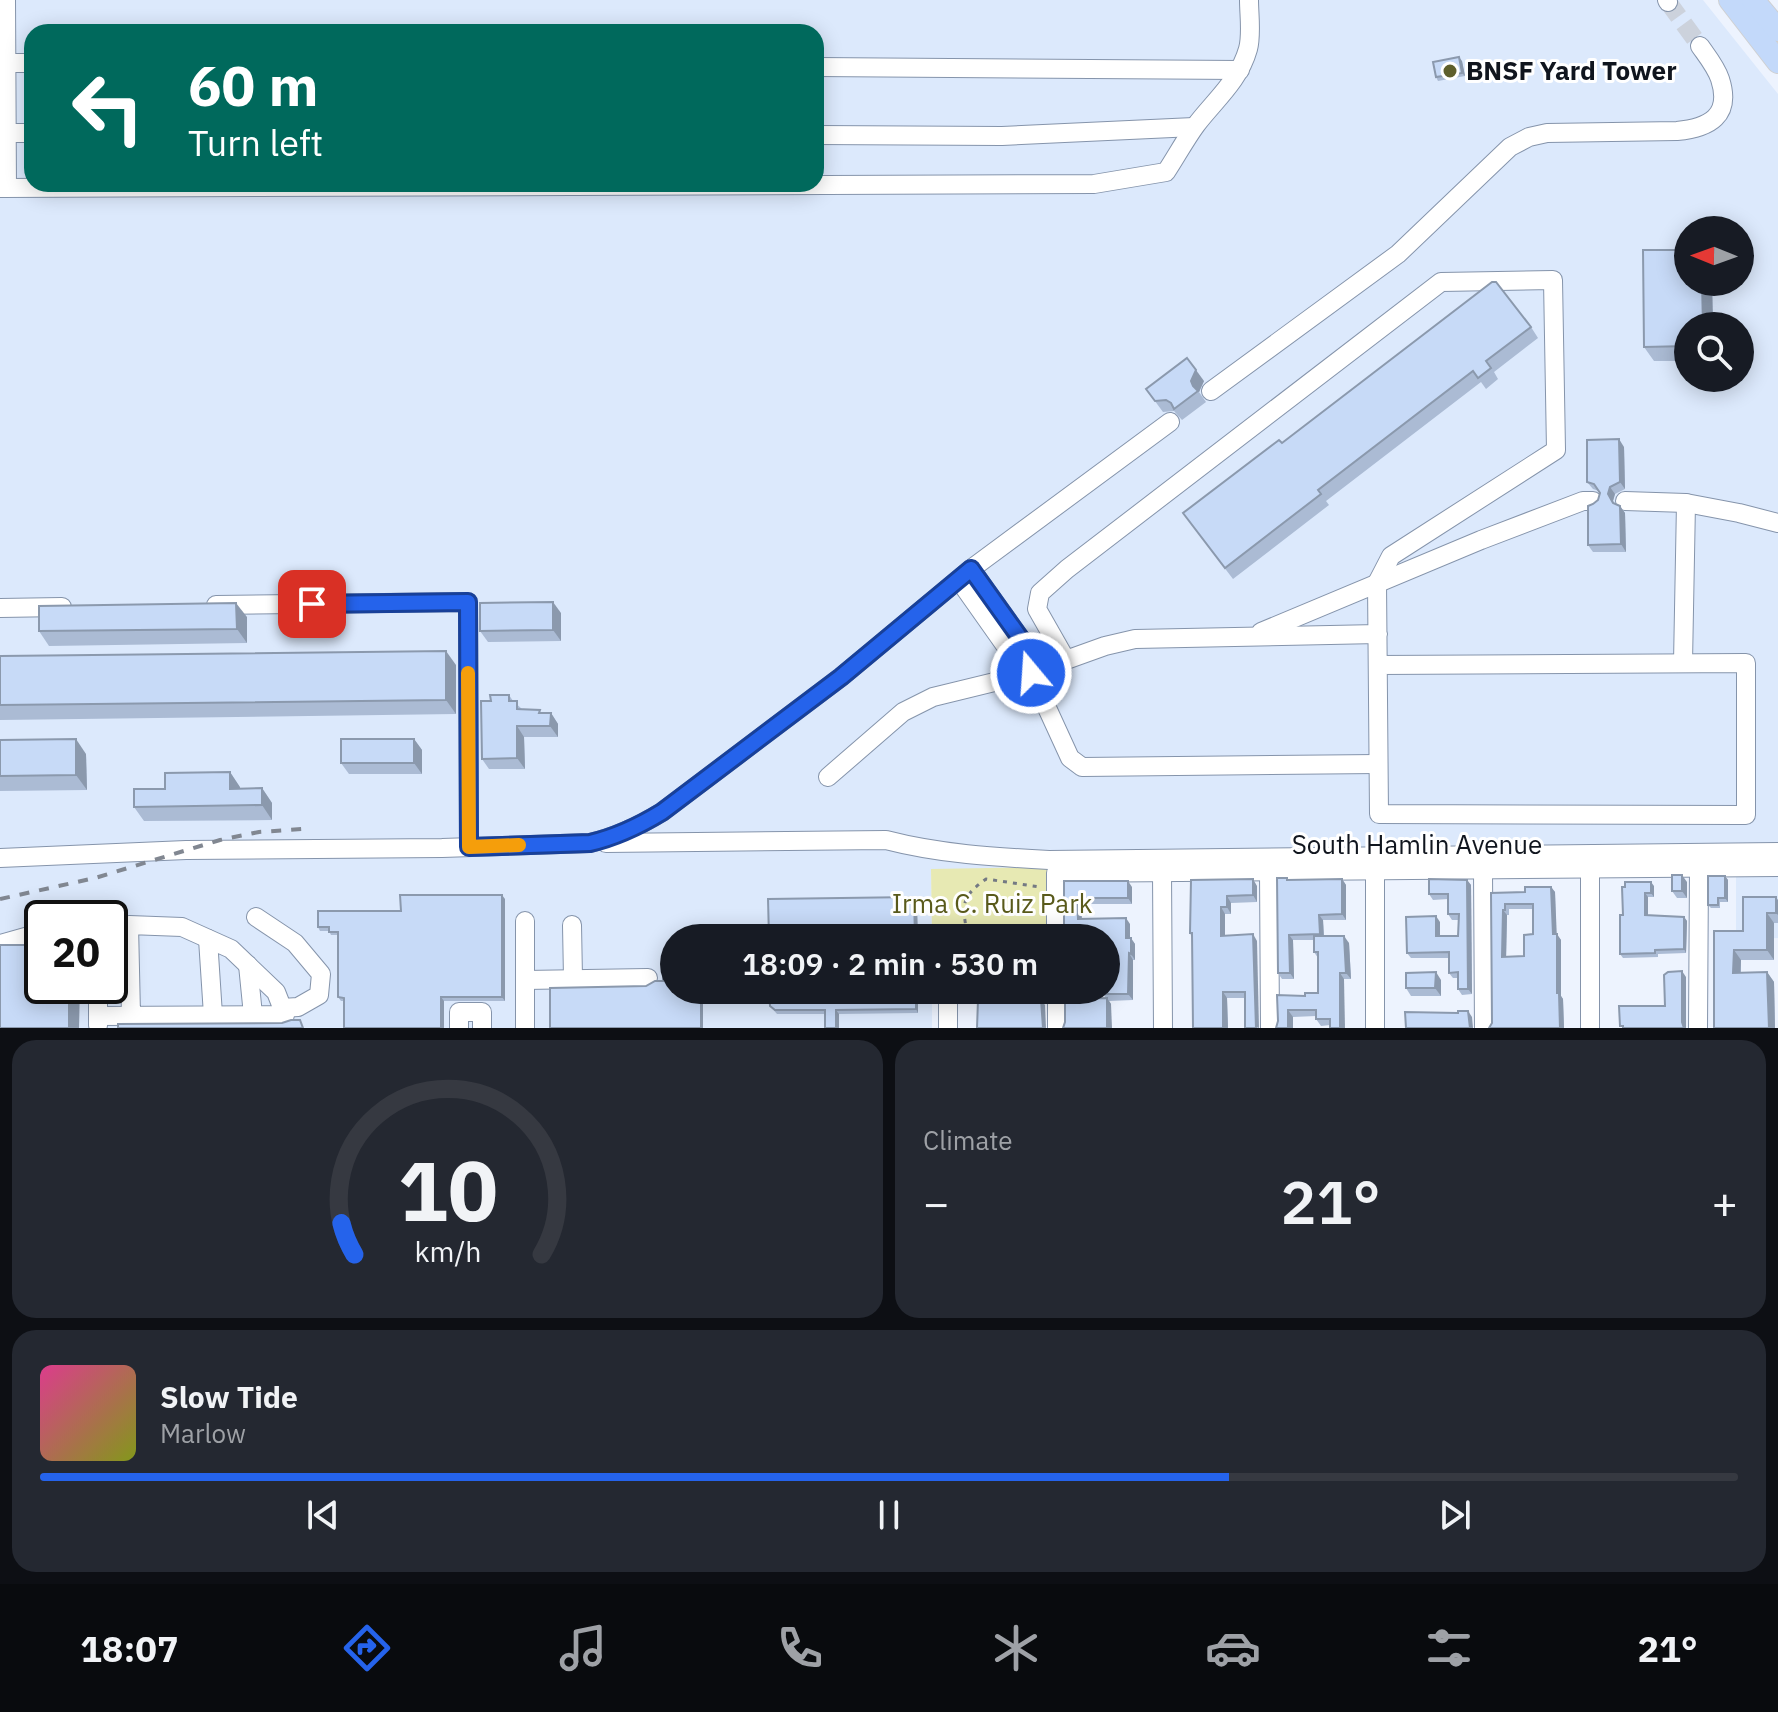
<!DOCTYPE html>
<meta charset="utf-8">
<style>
body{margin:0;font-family:"IBM Plex Sans",sans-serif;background:#242831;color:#f1f3f6;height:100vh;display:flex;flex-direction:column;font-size:30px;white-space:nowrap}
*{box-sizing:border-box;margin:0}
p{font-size:26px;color:#9ea1a6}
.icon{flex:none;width:44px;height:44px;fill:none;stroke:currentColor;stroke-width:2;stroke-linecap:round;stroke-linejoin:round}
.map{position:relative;height:1028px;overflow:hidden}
.side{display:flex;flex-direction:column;gap:12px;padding:12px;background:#0d0f14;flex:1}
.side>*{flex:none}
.top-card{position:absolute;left:24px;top:24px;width:800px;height:168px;border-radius:24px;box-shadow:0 4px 20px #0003;background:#00695c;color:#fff;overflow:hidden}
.needle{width:52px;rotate:271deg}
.controls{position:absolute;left:1674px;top:216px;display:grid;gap:16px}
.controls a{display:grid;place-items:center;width:80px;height:80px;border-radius:50%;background:#171b24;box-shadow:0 4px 20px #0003;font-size:40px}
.speed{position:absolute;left:24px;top:900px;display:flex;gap:16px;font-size:40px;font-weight:700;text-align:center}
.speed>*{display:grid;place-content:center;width:104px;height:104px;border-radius:50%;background:#171b24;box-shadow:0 4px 20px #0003;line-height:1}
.speed .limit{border:4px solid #111;border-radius:12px;background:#fff;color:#111}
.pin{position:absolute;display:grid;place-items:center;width:68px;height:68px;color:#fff;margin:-34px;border-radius:16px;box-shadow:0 4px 12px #0006}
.me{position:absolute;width:88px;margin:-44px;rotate:342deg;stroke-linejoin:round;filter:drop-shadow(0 0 6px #0008)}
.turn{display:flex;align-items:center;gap:28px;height:168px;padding:0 32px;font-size:36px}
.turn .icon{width:104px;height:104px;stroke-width:2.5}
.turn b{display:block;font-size:56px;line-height:68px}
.big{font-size:60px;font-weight:600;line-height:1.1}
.side .widget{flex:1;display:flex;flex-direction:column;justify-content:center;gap:12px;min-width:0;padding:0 28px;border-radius:24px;background:#242831}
.side .dial{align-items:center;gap:0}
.dial svg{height:208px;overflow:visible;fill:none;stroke:#363941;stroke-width:7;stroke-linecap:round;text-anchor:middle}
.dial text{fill:#f1f3f6;stroke:none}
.song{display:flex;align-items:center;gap:24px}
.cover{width:96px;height:96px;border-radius:12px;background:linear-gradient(135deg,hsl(330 70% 55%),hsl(70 70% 35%))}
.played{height:8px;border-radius:4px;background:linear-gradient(90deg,#2563eb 70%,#363941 70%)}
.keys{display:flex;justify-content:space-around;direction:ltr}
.heat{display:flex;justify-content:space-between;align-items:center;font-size:44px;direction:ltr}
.side .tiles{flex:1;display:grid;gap:12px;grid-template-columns:1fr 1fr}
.widget:last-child{grid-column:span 2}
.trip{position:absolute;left:660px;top:924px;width:460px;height:80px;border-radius:40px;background:#171b24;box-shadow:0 4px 20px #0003;font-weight:600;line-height:80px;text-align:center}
.menu{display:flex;height:128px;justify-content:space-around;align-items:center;background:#090b0e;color:#9ea1a6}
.menu .icon{width:56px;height:56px}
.menu .selected{color:#2563eb}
.menu b{font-size:36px;color:#f1f3f6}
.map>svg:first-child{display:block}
</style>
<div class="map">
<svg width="1778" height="1028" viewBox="0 0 1778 1028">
<rect width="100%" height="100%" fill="#edf3fe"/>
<path fill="#dce9fc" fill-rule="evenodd" d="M0,0H1703L1778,94V938L1736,939V860L931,870L932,938H674V990H932V1028H0ZM32,32H816V184H32ZM1688,230H1740V282H1688ZM1688,326H1740V378H1688ZM42,918H110V986H42Z"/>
<path fill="#e7e9b3" d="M1052,867V938H932L931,869Z"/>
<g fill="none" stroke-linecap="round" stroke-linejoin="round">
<path stroke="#ccd2dc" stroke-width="18" stroke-dasharray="18 9" stroke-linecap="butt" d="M1668,2L1700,46"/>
<g stroke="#8594ab" stroke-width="20">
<g id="minor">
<path d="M6,0L7,188"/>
<path d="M1667,0L1668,2"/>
<path d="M0,63H32"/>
<path d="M816,67L1240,70"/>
<path d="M0,133H32"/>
<path d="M816,135L1002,136L1194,127"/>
<path d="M0,188L1094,184L1166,172C1176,157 1185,140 1196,125C1215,100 1239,81 1248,49C1252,35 1249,15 1249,0"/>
<path d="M1211,391L1398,254L1510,147L1529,137L1547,133L1677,131C1709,128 1732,116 1720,79C1716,67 1707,56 1700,46"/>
<path d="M1625,501L1686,503L1739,513L1778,523"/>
<path d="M971,569L1033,656L1031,673L1070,758L1082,767L1378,764"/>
<path d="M959,580L1019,665L1031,673"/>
<path d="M216,605L468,602L469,847"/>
<path d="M0,608L62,607"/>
<path d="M1261,632L1481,540L1583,501H1593"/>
<path d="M1683,663L1686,503"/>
<path d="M1378,665L1746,663V815L1379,814L1377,583L1391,556L1556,450L1553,280L1441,282L1067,569L1040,593L1037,609L1066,660L1105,646L1135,639L1378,634"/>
<path d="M828,777L903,712L933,697L1031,673L1066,660"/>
<path d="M606,843L886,840C940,854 994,857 1049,860L1778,852"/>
<path d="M0,858L186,850L442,848L590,843C616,837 639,826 662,812L841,677L971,569L1170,422"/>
<path d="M1590,870V1028"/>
<path d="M1375,871V1028"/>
<path d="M1483,871L1484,1028"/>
<path d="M1162,872L1163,1028"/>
<path d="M1269,872L1270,1028"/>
<path d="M256,917L295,943L321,974L319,995L298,1007L282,1008"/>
<path d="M572,925L573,978"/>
<path d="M1056,938V873L1778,867"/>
<path d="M208,939L213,1015"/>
<path d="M0,944L29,936H42"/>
<path d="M248,965L253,1015"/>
<path d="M525,980L648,978"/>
<path d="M98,986V1025"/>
<path d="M948,990V1028"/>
<path d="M1057,990V1028"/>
<path d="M98,1016L285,1015L276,992L231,949L182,927L129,925L131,1015"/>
<path d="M459,1028V1012H482V1028"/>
<path d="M525,1028V921"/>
<path d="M1698,1028L1699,869"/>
</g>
</g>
<g stroke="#cfd0d2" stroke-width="24">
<g id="major">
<path d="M1730,0L1778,62"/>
<path d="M1753,0L1778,30"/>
</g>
</g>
<path stroke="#747983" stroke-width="3" stroke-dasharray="4 6" stroke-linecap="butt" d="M967,933C962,904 961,897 986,879L1040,887"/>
<use href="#minor" stroke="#fff" stroke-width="18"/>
<use href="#major" stroke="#c3d9fa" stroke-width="22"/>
<path stroke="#818791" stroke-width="4" stroke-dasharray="10 10" stroke-linecap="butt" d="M0,899L95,878L220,840L259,832L302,829"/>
</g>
<g fill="#abbbd4" fill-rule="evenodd">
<path d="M1462,61L1465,76L1438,81L1436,77Z"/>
<path d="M1712,282L1713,326H1688V361H1654L1644,347Z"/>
<path d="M1531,327L1538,338L1494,372L1498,379L1486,389L1481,382L1326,501L1329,505L1233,579L1191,524L1282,443Z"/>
<path d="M1204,381L1199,392L1206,402L1182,420L1174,411L1163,412L1146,389Z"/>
<path d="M1624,447L1625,489L1615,494L1613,501L1614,504L1620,506L1625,513L1626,552H1593L1588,545L1593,504L1598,500L1600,493L1599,491L1593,489L1587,482Z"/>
<path d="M561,613V641L488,642L480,631Z"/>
<path d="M247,617V643L49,646L39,631Z"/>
<path d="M0,656L456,665V714L0,720Z"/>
<path d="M509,695L513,701L522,709L542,713H551L558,724V737H524L525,769H489L482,759L491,701Z"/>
<path d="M414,739L422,750V774H349L341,763Z"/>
<path d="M0,740L86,754L87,790L0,791Z"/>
<path d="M230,772L240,788H262L272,803V820L144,821L134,807Z"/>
<path d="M1725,876L1728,880V902H1720V908H1711L1708,905Z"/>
<path d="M1342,879L1346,885V920H1323L1324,936L1349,943L1351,979H1344L1330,1025L1321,1026L1316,1019V1016L1293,1017V1028H1276L1278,1021L1277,995L1305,996L1318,993V958L1314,952V940H1293L1294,979H1282L1278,973L1288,880Z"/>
<path d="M1191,880L1257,886V902L1231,903V914H1225V936L1257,941L1245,998H1227L1228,1028L1190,933Z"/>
<path d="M1467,880L1471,885L1472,994L1462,995L1458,989V978H1453L1449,973V958H1411L1407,953L1440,922V936H1458L1459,920H1452L1448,914V899L1433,900L1429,894Z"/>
<path d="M1064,881L1132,887V904H1081L1082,919L1130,924V938L1135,944V960H1133V1000L1109,1001L1111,1004L1065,1022V990H1080V999L1106,998L1103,994L1106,938H1062L1064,932Z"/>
<path d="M1687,882V898H1677L1672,891Z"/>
<path d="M1654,886V897H1648V915L1684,917L1687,921L1686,953L1658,954V957L1623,958L1620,954L1623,915Z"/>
<path d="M1551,887L1555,892L1556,934L1561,940V996L1563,999L1564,1028H1489L1492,1023L1491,893L1525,892ZM1509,909H1533V934L1524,956L1506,957L1507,915H1509Z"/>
<path d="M505,899V1001H444V1028H344V1001H341L338,997V935H331L329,931H320L318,927L401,911Z"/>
<path d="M1778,900V923H1774V960H1741V973L1767,972L1774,982L1775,1028L1714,931H1743Z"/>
<path d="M1441,980V996H1411L1406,988Z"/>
<path d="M769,990H918V1013L839,1014V1028H825V1014H777L770,1006Z"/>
</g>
<g fill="#8b99ad">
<path d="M1459,57L1462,61L1465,76L1462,73Z"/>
<path d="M1702,282H1712L1713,326H1703Z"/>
<path d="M1196,370L1204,381L1199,392L1193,386L1191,381Z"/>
<path d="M1619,439L1624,447L1625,489L1620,482Z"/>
<path d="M1610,487L1615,494L1613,501L1618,511L1608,494Z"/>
<path d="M1620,506L1625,513L1626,552L1621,544Z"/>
<path d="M553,602L561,613V641L553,630Z"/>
<path d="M236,603L247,617V643L237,629Z"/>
<path d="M446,651L456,665V714L446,700Z"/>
<path d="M551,713L558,724V737L550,726Z"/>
<path d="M517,726L524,737L525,769L517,758Z"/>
<path d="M76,739L86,754L87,790L76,775Z"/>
<path d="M414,739L422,750V774L414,763Z"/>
<path d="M230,772L240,787L241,803L230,789Z"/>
<path d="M262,788L272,803V820L262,805Z"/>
<path d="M1682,875L1687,882V898L1682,891Z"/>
<path d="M1725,876L1728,880V902L1725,898Z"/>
<path d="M1253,879L1257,886V902L1253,895Z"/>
<path d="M1342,879L1346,885V920L1342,914Z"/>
<path d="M1467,880L1471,885L1472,994L1468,989Z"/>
<path d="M1128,881L1132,887V904L1128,898Z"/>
<path d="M1651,882L1654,886V897L1651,893Z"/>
<path d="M1551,887L1555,892L1557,940L1553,934Z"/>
<path d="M1645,893L1648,897V919L1645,915Z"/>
<path d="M502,895L505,899V1001L502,997Z"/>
<path d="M1227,896L1231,903V914L1227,907Z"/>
<path d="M914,897L917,901L918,938H915Z"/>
<path d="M1776,897L1778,900V915L1776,913Z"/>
<path d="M1077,898L1081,904L1082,925L1078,919Z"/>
<path d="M1221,907L1225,914V943L1221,936Z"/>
<path d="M1503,910L1507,915L1506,962L1502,957Z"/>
<path d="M1767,913L1774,923V960L1767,950Z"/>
<path d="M1319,915L1323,920L1324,940L1320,934Z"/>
<path d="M1436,916L1440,922V941L1436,936Z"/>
<path d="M1684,917L1687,921L1686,953L1684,949Z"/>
<path d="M1126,918L1130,924V944L1126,938Z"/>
<path d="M1253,934L1257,941L1259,1028L1255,1027Z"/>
<path d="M1557,934L1561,940V996L1563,999L1564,1028H1560L1557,993Z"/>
<path d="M1289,935L1293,940L1294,979L1290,973Z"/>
<path d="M1344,936L1349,943L1351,979L1346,973Z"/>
<path d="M1131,938L1135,944V960L1131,954Z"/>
<path d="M1734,950L1741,960L1740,983L1733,973Z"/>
<path d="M1129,953L1133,960V1000L1128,994Z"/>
<path d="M1682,971L1686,977V1028H1684L1682,1022Z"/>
<path d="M1436,972L1441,980V996L1435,988Z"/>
<path d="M1767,972L1774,982L1775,1028H1769Z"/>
<path d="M1340,973L1344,979L1345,1028H1340Z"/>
<path d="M69,986H80L79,1028H69Z"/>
<rect x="701" y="990" width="2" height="38"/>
<path d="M916,990H918V1013L916,1009Z"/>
<path d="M1018,990H1022V1005L1018,999Z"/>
<path d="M1075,990H1080L1079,1005L1075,999Z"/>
<path d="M1223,992L1227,998L1228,1028H1223Z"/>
<path d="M441,997L444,1001V1028H441Z"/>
<path d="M1107,998L1111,1004L1112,1028H1107Z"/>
<path d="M1041,999L1045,1005L1046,1028H1043Z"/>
<path d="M836,1010L839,1014V1028H836Z"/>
<path d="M1288,1010L1293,1017V1028H1288Z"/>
<path d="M1468,1011L1472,1017L1473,1028H1470Z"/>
</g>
<g fill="#c7daf7" stroke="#8b99ad" stroke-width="2" fill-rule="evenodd">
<path d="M1459,57L1462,73L1436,77L1433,62Z"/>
<path d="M1643,250H1688V282H1702L1703,326H1688V346L1644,347Z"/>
<path d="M1492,282H1496L1531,327L1486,361L1491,368L1478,378L1473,371L1318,490L1321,494L1225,568L1183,513L1279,440L1282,443Z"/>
<path d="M1187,358L1196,370L1191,381L1193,386L1198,391L1174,409L1171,403L1166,400L1155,401L1146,389Z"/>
<path d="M1619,439L1620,482L1610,487L1608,494L1613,503L1620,506L1621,544L1588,545V506L1593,504L1598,500L1600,493L1594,484L1587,482V440Z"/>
<path d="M553,602V630L480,631V603Z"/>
<path d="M236,603L237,629L39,631V606Z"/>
<path d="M446,651V700L0,705V656Z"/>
<path d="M490,695H509V701H517V709L540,710L539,713H551L550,726H517V758L482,759L481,701H491Z"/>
<path d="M76,739V775L0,776V740Z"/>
<rect x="341" y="739" width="73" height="24"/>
<path d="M230,772V789L262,788V805L134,807V789H165V773Z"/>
<rect x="1672" y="875" width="10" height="16"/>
<path d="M1708,876H1725V898H1718V905H1708Z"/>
<path d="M1277,878H1287V880L1342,879V914L1319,915L1320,934L1289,935L1290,973H1278Z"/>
<path d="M1253,879V895L1227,896V907H1221V936L1253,934L1256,1028H1245V992H1223V1028H1193L1192,933H1190L1191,880Z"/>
<path d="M1429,879L1467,880L1468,989H1458V972L1449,973V952L1407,953L1406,917L1436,916V936H1458L1459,914H1448V894H1429Z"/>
<path d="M1064,881H1128V898H1077L1078,919L1126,918V938H1131V954L1129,953L1128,994H1103V990H1106V938H1103V936H1077V938H1062L1064,932Z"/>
<path d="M1625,882H1651V893H1645V915L1684,917V949L1655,950V953L1620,954V915H1623L1622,887H1625Z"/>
<path d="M1525,887H1551L1553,934H1557V993H1559L1560,1028H1489L1492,1023L1491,893L1525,892ZM1505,904H1533V934L1524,935V956L1502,957L1503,910H1505Z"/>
<path d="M400,895H502V997H441V1028H344V998L338,997V932H329V927H318V911H401Z"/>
<path d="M914,897L915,938H769L768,899Z"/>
<path d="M1743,897H1776V913H1767V950H1734L1733,973L1767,972L1769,1028H1714V931H1743Z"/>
<path d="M1033,934L1040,935L1043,938H1033Z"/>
<path d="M1314,936H1344L1346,973H1340V1028H1330V1019H1316V1010H1288V1028H1276L1278,1021L1277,995L1305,996V993H1318V952H1314Z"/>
<path d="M0,945H42V986H69V1028H0Z"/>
<path d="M663,968H674V990H701V1028H550V988L646,986L655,981H663Z"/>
<path d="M1682,971V1022L1684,1028H1623V1026H1620L1619,1006H1665L1664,975L1668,972Z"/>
<path d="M1436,972L1435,988H1406V973Z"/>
<path d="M769,990H916V1009L836,1010V1028H825V1010H775L770,1006Z"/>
<path d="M980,990H1018V999H1041L1043,1028H977L978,1000H980Z"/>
<path d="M1065,990H1075V999L1107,998V1028H1063L1065,1022Z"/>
<path d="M1458,1011H1468L1470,1028H1406L1405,1012L1458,1013Z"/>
<path d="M291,1020H300L303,1028H118V1024L282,1023Z"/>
</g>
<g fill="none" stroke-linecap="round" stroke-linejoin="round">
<g stroke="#184099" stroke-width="20">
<path id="route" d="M312,604L468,602L469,847L590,843C616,837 639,826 662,812L841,677L971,569L1033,656L1031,673"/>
</g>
<use href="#route" stroke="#2563eb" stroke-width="14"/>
<path stroke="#f59e0b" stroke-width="14" d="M468,673L469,847L519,845"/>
</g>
<circle fill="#5e5f2c" stroke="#fff" stroke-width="3" cx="1450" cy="71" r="8"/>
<g text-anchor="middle" stroke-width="6" stroke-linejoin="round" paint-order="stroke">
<g font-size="26" font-weight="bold" fill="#10151e" stroke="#fff" text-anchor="start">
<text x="1466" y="80">BNSF Yard Tower</text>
</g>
<g font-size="26" fill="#10151e" stroke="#fff">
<text x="1417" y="854">South Hamlin Avenue</text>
</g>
<g font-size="26" fill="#595a1b" stroke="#fff">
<text x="992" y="913">Irma C. Ruiz Park</text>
</g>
</g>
</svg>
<div class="controls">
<a><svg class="needle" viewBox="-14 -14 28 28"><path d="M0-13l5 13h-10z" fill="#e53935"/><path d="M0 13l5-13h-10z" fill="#9ea1a6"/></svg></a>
<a><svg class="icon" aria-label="search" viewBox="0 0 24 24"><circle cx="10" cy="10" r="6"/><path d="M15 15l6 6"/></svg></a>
</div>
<div class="speed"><div class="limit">20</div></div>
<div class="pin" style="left:312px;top:604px;background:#d93025"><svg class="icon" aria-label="arrive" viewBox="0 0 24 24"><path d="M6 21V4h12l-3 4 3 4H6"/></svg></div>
<svg class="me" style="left:1031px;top:673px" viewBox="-20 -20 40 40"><circle r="17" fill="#2563eb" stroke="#fff" stroke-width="3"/><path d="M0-11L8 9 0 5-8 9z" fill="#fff"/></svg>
<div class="trip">18:09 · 2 min · 530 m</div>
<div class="top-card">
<div class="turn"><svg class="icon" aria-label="left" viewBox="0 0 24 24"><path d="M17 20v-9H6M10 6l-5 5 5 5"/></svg><div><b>60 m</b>Turn left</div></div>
</div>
</div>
<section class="side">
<div class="tiles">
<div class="widget dial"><svg viewBox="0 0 100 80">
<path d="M14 69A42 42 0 1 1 86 69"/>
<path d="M14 69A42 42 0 0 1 9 57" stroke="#2563eb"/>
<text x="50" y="56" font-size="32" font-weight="700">10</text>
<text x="50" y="72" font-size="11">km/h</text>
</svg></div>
<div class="widget"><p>Climate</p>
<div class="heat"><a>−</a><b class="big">21°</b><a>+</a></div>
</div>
<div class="widget">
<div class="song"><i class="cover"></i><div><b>Slow Tide</b><p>Marlow</p></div></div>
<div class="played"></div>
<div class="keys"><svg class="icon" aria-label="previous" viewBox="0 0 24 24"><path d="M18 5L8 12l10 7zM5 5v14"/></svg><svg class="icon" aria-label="pause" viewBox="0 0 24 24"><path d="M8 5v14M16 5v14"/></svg><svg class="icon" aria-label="next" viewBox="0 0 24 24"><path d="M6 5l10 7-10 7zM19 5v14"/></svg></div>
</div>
</div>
</section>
<nav class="menu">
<b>18:07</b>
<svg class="icon selected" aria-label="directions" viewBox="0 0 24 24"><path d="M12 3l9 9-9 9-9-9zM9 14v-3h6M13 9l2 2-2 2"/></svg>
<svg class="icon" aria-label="music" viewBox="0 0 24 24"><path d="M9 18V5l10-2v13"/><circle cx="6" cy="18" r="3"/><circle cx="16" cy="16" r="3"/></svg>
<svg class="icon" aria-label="phone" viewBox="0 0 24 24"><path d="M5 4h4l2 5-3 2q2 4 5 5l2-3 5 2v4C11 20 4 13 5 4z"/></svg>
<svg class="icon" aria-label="climate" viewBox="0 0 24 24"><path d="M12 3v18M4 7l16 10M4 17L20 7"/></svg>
<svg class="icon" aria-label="car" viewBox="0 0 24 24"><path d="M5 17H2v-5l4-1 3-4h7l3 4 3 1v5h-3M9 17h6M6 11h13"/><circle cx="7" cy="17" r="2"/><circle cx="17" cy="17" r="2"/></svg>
<svg class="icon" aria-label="filters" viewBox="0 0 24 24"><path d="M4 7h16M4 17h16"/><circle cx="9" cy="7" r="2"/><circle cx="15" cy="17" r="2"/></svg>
<b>21°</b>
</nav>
